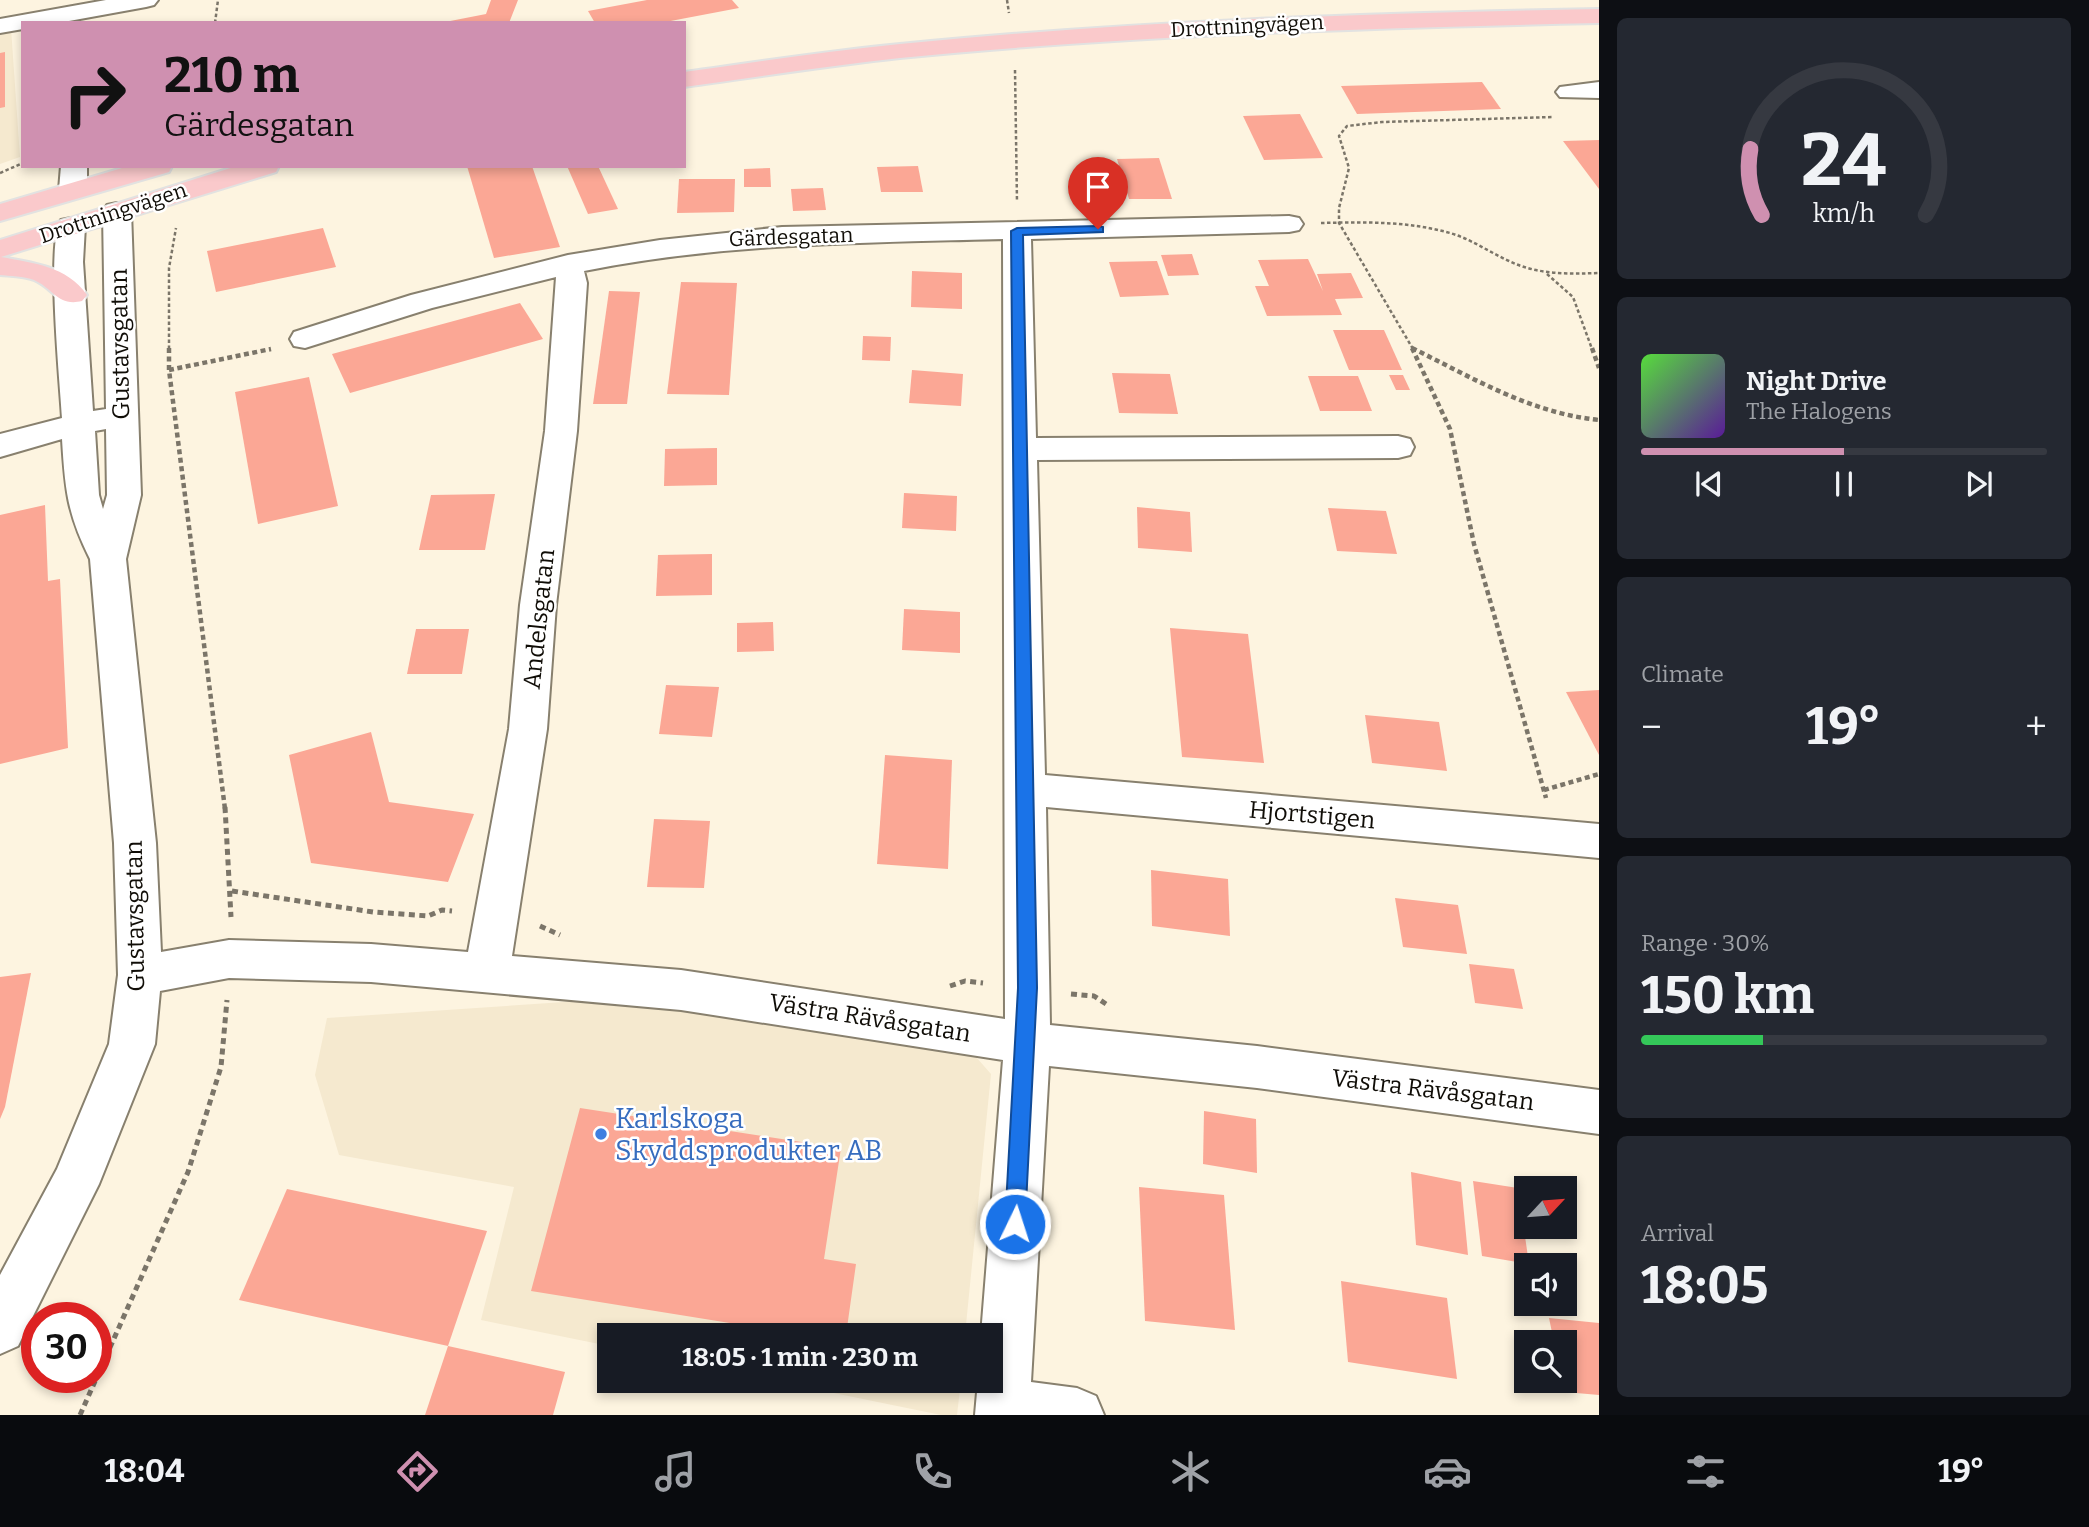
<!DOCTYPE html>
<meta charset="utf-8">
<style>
body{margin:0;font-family:Bitter,serif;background:#242831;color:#f1f3f6;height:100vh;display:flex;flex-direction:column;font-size:26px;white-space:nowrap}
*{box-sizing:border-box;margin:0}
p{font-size:23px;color:#9ea1a6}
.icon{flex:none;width:38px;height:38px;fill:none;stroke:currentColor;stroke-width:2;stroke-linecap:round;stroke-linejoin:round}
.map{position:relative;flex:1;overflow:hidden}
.side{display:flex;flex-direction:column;gap:18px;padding:18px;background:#0d0f14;width:490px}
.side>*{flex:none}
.guide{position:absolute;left:21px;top:21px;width:665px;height:147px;border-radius:0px;box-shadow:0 4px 10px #0003;background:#cf90b0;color:#111;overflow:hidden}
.needle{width:46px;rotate:64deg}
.fabs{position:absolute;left:1514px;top:1176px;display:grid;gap:14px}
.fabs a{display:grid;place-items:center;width:63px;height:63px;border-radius:0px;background:#171b24;box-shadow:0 4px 10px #0003;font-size:35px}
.speed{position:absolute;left:21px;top:1302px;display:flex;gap:14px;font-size:35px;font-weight:700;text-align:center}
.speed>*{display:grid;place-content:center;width:91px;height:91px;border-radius:50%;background:#171b24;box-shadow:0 4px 10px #0003;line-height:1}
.speed .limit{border:10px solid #d22;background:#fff;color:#111}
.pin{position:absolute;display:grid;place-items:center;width:60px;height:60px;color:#fff;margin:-72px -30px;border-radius:50% 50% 50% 0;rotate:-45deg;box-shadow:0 0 7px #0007}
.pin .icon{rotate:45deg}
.me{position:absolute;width:77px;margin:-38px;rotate:4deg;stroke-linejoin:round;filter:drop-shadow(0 0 5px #0008)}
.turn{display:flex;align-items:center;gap:24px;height:147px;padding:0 28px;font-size:32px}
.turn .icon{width:91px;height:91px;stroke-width:2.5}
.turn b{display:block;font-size:49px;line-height:60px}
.big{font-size:52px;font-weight:700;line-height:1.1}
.side .card{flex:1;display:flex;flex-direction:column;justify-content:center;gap:10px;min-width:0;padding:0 24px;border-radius:10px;background:#242831}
.side .dial{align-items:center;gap:0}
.dial svg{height:182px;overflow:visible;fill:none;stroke:#363941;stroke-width:7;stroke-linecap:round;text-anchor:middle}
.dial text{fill:#f1f3f6;stroke:none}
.song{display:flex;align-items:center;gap:21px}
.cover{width:84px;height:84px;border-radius:10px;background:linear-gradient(135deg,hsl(110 70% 55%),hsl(270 70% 35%))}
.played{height:7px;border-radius:4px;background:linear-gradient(90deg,#cf90b0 50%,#363941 50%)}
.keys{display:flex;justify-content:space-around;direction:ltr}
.heat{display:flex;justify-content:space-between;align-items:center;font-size:38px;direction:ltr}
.charge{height:10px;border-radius:5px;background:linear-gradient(90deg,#34c759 30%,#363941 0)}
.trip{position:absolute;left:597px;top:1323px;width:406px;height:70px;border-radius:0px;background:#171b24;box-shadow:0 4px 10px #0003;font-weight:700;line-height:70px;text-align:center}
.dock{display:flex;height:112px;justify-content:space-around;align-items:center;background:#090b0e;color:#9ea1a6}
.dock .icon{width:49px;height:49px}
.dock .on{color:#cf90b0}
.dock b{font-size:32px;color:#f1f3f6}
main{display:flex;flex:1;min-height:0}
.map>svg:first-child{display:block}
</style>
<main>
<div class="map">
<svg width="1599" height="1415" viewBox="0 0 1599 1415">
<rect width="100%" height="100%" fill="#fdf4e0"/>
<g fill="#f5e9cf">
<path d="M11,28L20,157L0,164V30Z"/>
<path d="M594,1000L969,1049L991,1074L965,1335H609V1346L481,1320L514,1187L339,1155L315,1075L327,1018Z"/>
<path d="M775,1381H961L957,1415H941Z"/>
</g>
<g fill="#fba795">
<path d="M491,0H518L509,23H440L486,14Z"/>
<path d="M647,0H732L739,8L660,23H595L588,11Z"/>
<path d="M5,52V107L0,108V53Z"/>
<path d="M1482,82L1501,109L1357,114L1341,86Z"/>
<path d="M1300,114L1323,158L1264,160L1243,116Z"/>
<path d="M1599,140V189L1563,141Z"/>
<path d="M1159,158L1172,199H1129L1117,159Z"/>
<path d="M467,166H532L560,247L494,258Z"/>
<path d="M567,166H598L618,209L588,214Z"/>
<path d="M918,166L923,192H881L877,167Z"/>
<path d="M770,168L771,187H744V169Z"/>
<path d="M679,179H735L734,212L677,213Z"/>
<path d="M823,188L826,210L793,211L791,189Z"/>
<path d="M323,228L336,267L216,292L207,251Z"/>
<path d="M1192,254L1199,275L1168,276L1161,255Z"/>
<path d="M1308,259L1323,291L1317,274L1351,273L1363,298L1335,299L1342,315L1267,316L1255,286H1269L1258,260Z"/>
<path d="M1157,261L1169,295L1120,297L1109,262Z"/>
<path d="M912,271L962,273V309L911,307Z"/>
<path d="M681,282L737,283L729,395L667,394Z"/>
<path d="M609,291L640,292L627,404H593Z"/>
<path d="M520,303L543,339L350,393L332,354Z"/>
<path d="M1333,330H1384L1402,370H1349Z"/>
<path d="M863,336L891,337L890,361L862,360Z"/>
<path d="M912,370L963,374L961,406L909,403Z"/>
<path d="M1112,373L1170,374L1178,414L1119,413Z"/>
<path d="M1389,375H1403L1410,390H1396Z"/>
<path d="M1308,376H1358L1372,411H1320Z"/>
<path d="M309,377L338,506L258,524L235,392Z"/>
<path d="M717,448V485L664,486L665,449Z"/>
<path d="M904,493L957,496L956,531L902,528Z"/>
<path d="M495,494L485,550H419L431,495Z"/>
<path d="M45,505L48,581L60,579L68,748L0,764V515Z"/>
<path d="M1137,507L1190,512L1192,552L1138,548Z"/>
<path d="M1328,508L1386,511L1397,554L1337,551Z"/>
<path d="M712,554V595L656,596L658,555Z"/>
<path d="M904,609L960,612V653L902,650Z"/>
<path d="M773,622L774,651L737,652V623Z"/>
<path d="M1170,628L1248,634L1264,763L1182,757Z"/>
<path d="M416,629H469L462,674H407Z"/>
<path d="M666,685L719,687L712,737L659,734Z"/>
<path d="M1599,690V755L1566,692Z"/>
<path d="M1365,715L1439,722L1447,771L1372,763Z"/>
<path d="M371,732L389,802L474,814L448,882L311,863L289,755Z"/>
<path d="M885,755L952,760L948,869L877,864Z"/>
<path d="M654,819L710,821L704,888L647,887Z"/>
<path d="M1151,870L1228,879L1230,936L1152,926Z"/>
<path d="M1395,898L1458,905L1467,954L1403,947Z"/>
<path d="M1469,964L1514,969L1523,1009L1475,1003Z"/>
<path d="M31,973L5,1107L0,1119V977Z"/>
<path d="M580,1108L841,1148L824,1259L856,1264L846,1335H804L531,1291Z"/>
<path d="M1204,1111L1256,1119L1257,1173L1203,1164Z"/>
<path d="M1411,1172L1461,1182L1468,1255L1416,1245Z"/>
<path d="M1473,1181L1518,1188L1529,1264L1482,1256Z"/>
<path d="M1139,1187L1224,1195L1235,1330L1145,1321Z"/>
<path d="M287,1189L487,1231L448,1346L239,1300Z"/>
<path d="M1341,1281L1447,1298L1457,1379L1348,1362Z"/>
<path d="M1549,1318L1599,1323V1395L1565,1392L1564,1342H1554Z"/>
<path d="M448,1346L565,1372L553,1415H425Z"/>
</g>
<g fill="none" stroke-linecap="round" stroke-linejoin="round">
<g stroke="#88806e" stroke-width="4">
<g id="minor">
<path d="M106,0H158L154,5L146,7L58,23H23V29L0,33V19Z"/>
<path d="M1599,82V98L1560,97L1556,92L1560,87Z"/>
<path d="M61,166H87V190L83,196H63L59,190Z"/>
<path d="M117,203L127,205L131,211L141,495L126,559L156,843L161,952L229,940L371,944L468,952L509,729L520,605L545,431L556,277L432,308L305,348L294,346L290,339L294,332L411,295L568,255L660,240L782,227L1289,216L1299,218L1303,224L1299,230L1289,232L1031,239L1036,438L1398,436L1410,439L1414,447L1410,455L1398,458L1037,460L1045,775L1599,824V858L1046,807L1050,1025L1257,1046L1599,1090V1134L1257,1088L1049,1066L1031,1382L1077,1388L1096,1396L1104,1415H975L978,1381H990V1335H981L1003,1060L681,1010L371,982L229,978L160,991L155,1044L99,1184L18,1346L0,1354V1275L57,1169L109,1044L118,975L114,843L90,559C67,513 65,489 62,439L0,457V434L62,418C60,383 46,242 61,220L71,218L81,220L85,226L83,262L93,411L106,409L103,211L107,205ZM1003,239L1005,1019L681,970L512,956L547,729L556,605L577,431L587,283L584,271C723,243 862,243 1003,239ZM106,429L107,495L103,509L99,495L95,431Z"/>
</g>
</g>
<g stroke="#e2e2e1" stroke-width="4">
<g id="major">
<path d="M1599,9V23C1366,28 1132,35 900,58C828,66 756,77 684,87V72C756,62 828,51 900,44C1132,21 1366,13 1599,9Z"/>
<path d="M129,166H172L169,172L0,221V204Z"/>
<path d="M237,166H279L276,172L1,257C33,263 67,266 87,295L82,301C58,307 53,288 34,280C24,276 10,276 0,275V240Z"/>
</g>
</g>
<g stroke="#7b7569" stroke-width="2.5" stroke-dasharray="3.5 2.5" stroke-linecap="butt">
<path d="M1007,0L1009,13"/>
<path d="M215,23L218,0"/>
<path d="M1015,70L1017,202"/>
<path d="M0,173L23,163"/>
<path d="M1321,223C1364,222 1408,221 1450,233C1471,239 1489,252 1509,261C1538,275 1568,274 1599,273"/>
<path d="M1547,274L1573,297L1592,349"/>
<path d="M1412,348L1415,349"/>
<path d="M169,349V268L176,228"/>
<path d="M1413,349L1339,223V208L1349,168L1339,136L1347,126L1382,122L1553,117"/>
</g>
<g stroke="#7b7569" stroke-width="4.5" stroke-dasharray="5 3.5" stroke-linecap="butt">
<path d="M169,348V370L225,809"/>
<path d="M1412,348C1473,378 1530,413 1599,420"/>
<path d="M1412,348L1450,429L1474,544L1546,798"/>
<path d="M1592,348L1599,368"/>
<path d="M169,370L271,349"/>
<path d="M1544,790L1599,774"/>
</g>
<g stroke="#7b7569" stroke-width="5" stroke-dasharray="6 4.5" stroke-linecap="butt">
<path d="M225,807L231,917"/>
<path d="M232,891L373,912L428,916L442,910L452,911"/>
<path d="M540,926L560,935"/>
<path d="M950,986L965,981L983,983"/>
<path d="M1071,994L1094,996L1109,1006"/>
<path d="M80,1415L188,1172L221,1067L227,1000"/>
</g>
<use href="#minor" fill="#fff" fill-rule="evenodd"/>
<use href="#major" fill="#fac9cb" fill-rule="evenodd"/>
</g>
<path fill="#1a73e8" stroke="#114b97" stroke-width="2" d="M1098,226L1103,227V232L1023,235L1037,988L1025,1224L1022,1231L1015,1234L1008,1231L1005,1224L1018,988L1011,231L1017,228Z"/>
<circle fill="#3f7fe0" stroke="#fff" stroke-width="2.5" cx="601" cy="1134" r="7"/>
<g text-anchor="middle" stroke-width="5" stroke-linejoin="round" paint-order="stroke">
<g font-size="21" fill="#100d07" stroke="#fff">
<text transform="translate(1247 26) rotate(-3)" y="7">Drottningvägen</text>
<text transform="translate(113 213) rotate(-18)" y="7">Drottningvägen</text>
<text transform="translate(791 237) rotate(-2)" y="7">Gärdesgatan</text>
</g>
<g font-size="24" fill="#100d07" stroke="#fff">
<text transform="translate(120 344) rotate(-91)" y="8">Gustavsgatan</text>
<text transform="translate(539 619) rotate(-84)" y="8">Andelsgatan</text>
<text transform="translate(1312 815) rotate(5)" y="8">Hjortstigen</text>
<text transform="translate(135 916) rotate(-91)" y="8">Gustavsgatan</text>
<text transform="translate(870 1018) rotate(9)" y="8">Västra Rävåsgatan</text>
<text transform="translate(1433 1090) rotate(7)" y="8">Västra Rävåsgatan</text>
</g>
<g font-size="28" fill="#366cbe" stroke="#fff" text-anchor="start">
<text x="615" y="1128">Karlskoga<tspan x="615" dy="32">Skyddsprodukter AB</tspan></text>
</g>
</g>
</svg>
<div class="fabs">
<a><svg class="needle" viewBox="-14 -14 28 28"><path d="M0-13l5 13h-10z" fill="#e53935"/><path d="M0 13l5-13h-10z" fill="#9ea1a6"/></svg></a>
<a><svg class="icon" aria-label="sound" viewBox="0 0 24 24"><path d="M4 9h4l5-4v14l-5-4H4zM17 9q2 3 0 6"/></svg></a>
<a><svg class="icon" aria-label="search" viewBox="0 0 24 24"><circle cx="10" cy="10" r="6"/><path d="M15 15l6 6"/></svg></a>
</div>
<div class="speed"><div class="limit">30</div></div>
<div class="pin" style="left:1098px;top:229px;background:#d93025"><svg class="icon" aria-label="arrive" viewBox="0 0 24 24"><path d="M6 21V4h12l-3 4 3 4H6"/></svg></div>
<svg class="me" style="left:1015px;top:1224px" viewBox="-20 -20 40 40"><circle r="17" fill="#1a73e8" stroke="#fff" stroke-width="3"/><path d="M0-11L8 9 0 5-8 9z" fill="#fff"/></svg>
<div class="trip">18:05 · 1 min · 230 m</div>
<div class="guide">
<div class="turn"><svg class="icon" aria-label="right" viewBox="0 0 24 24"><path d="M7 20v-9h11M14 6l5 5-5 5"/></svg><div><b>210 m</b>Gärdesgatan</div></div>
</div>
</div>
<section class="side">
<div class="card dial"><svg viewBox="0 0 100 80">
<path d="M14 69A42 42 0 1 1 86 69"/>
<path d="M14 69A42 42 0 0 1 9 40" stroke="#cf90b0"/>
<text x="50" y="56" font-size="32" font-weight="700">24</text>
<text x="50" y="72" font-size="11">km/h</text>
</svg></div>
<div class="card">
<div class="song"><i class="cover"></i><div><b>Night Drive</b><p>The Halogens</p></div></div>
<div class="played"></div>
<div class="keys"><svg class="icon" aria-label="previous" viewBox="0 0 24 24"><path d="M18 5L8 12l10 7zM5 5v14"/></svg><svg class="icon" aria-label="pause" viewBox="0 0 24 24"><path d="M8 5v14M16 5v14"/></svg><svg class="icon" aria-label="next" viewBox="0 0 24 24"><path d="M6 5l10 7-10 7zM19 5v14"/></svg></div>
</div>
<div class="card"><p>Climate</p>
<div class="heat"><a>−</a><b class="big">19°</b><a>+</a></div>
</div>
<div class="card"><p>Range · 30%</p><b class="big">150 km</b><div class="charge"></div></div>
<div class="card"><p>Arrival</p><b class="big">18:05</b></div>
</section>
</main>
<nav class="dock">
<b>18:04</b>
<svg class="icon on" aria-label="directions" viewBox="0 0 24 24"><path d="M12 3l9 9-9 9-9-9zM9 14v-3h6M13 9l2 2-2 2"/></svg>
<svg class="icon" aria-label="music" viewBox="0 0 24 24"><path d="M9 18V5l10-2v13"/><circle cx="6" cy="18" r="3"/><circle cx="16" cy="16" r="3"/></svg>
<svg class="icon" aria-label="phone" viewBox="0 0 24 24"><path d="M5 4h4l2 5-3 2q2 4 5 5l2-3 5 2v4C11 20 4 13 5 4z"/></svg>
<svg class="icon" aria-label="climate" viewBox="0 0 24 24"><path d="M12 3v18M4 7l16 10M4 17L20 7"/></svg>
<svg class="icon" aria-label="car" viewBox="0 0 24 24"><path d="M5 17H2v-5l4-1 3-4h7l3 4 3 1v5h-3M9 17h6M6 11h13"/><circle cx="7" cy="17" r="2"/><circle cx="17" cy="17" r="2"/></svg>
<svg class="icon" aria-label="filters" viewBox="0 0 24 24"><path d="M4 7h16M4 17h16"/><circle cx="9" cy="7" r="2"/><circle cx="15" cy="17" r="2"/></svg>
<b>19°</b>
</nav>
